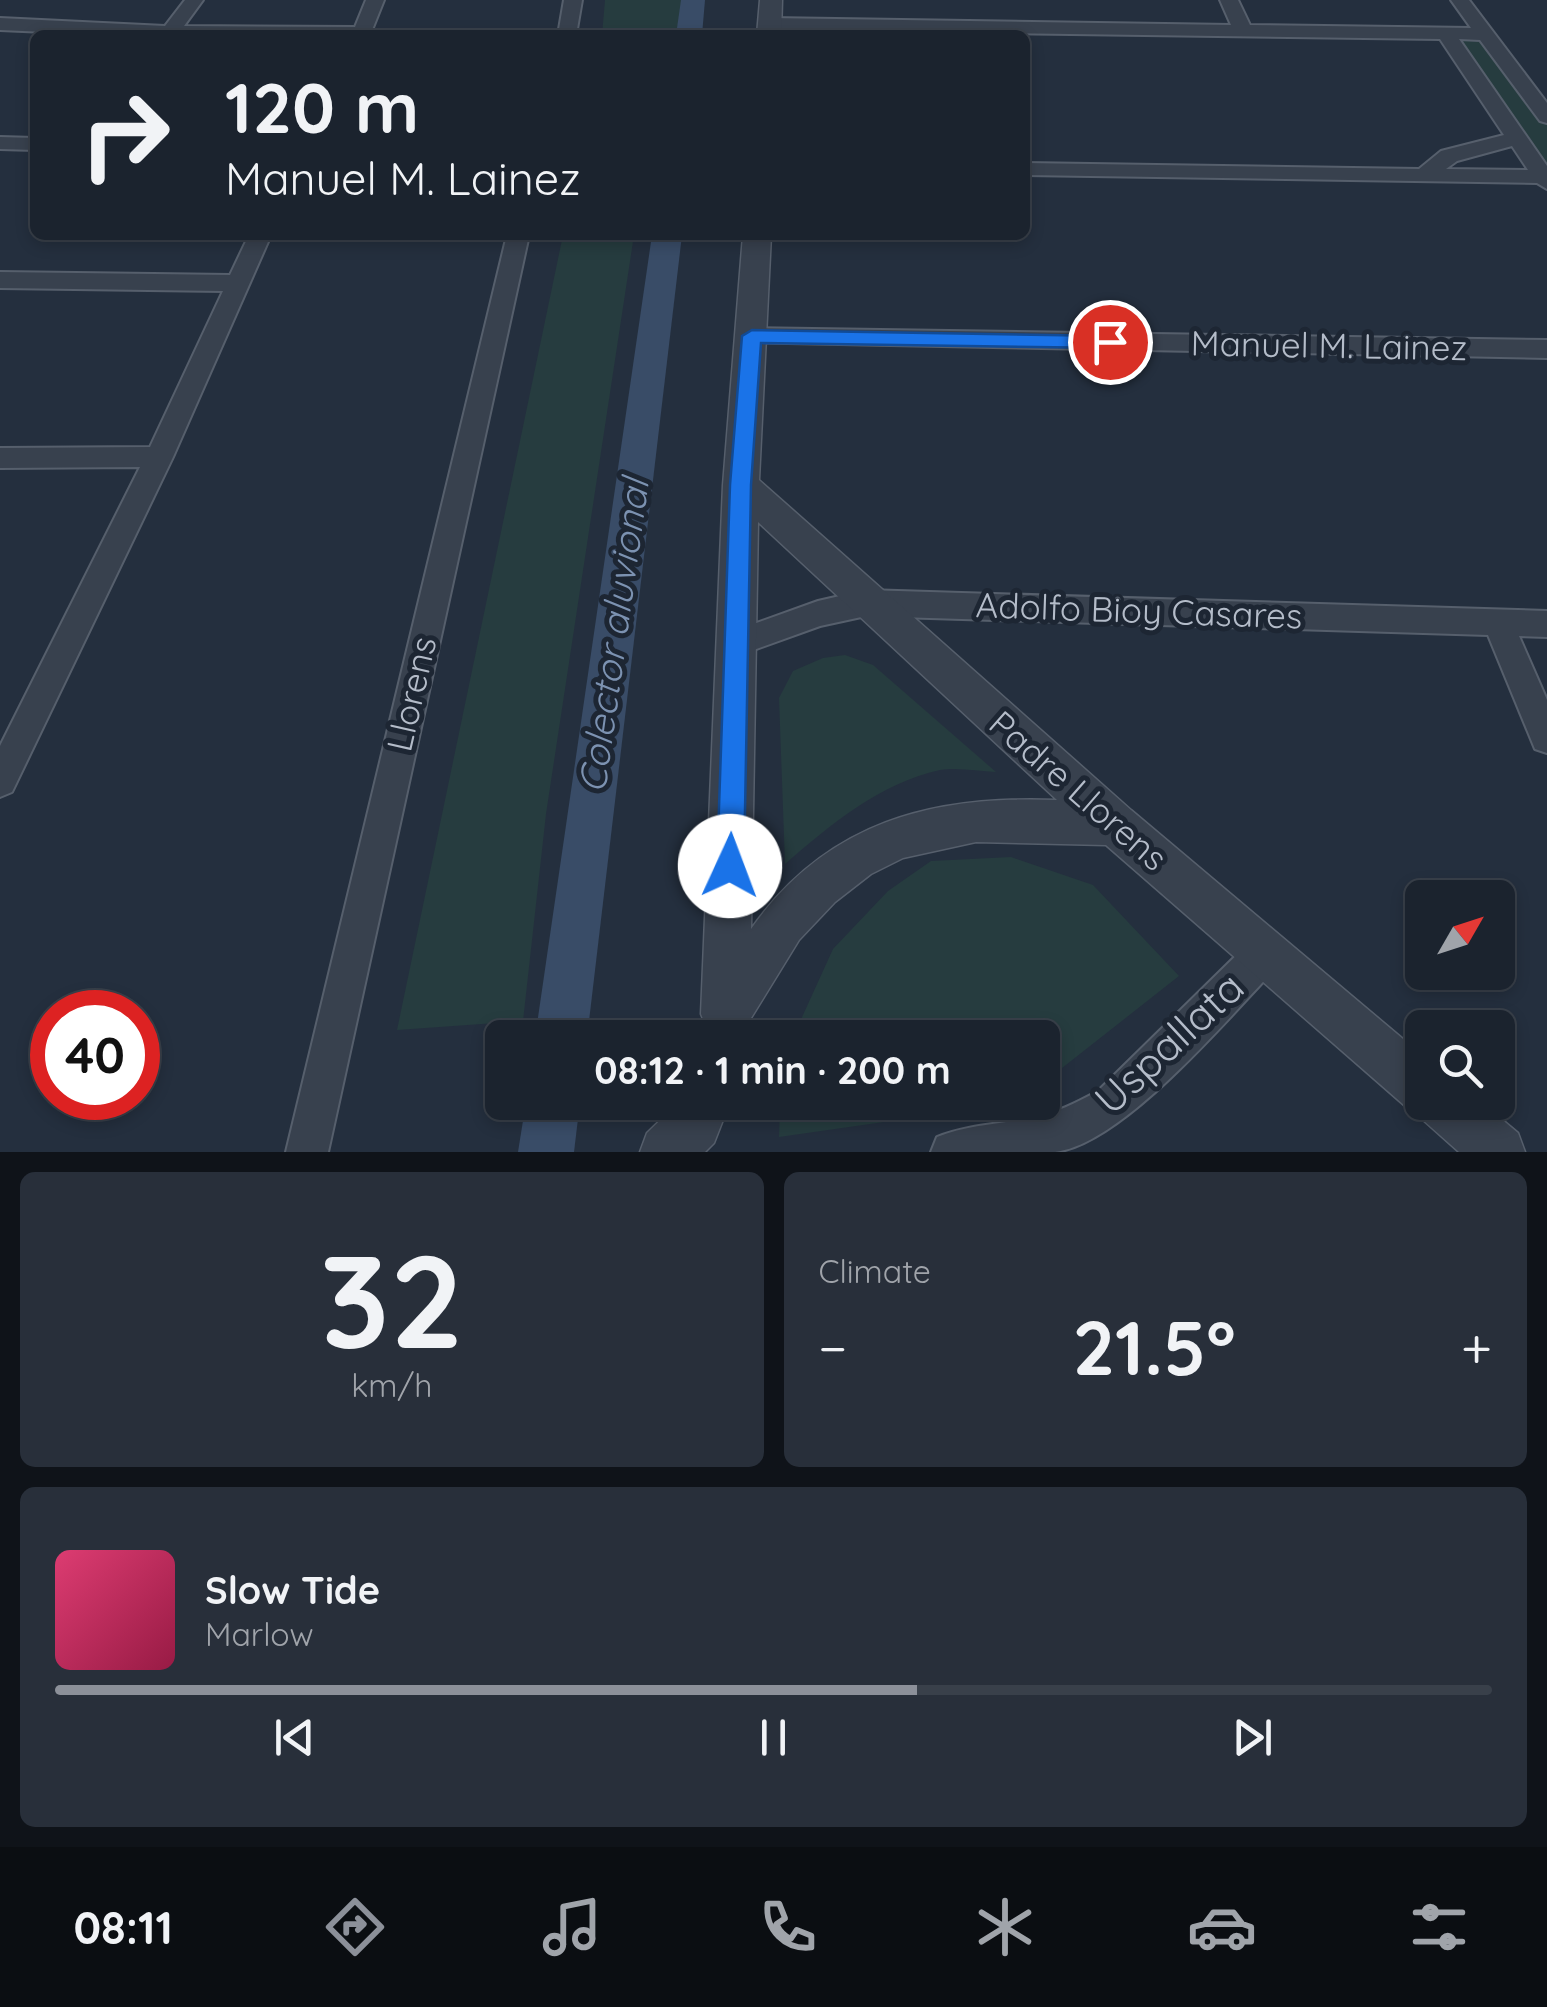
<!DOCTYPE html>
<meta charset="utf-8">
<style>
body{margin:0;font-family:Quicksand,sans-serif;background:#282f3a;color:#f1f3f6;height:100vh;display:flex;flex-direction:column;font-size:38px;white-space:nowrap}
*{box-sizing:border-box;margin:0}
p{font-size:32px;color:#a0a4aa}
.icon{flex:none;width:55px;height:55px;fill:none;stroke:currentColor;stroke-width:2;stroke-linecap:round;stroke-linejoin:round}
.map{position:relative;height:1152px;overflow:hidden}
.sheet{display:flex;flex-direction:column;gap:20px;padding:20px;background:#0f1319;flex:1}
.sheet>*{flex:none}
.guide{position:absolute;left:30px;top:30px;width:1000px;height:210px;border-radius:15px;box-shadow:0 5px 15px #0003,0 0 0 2px #39404a;background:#1b232e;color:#f1f3f6;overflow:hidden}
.needle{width:65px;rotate:51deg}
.buttons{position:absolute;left:1405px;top:880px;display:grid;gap:20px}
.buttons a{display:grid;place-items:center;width:110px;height:110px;border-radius:15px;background:#1b232e;box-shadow:0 5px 15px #0003,0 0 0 2px #39404a;font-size:50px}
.speed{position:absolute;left:30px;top:990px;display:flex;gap:20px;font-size:50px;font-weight:700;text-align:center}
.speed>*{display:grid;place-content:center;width:130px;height:130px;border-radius:50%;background:#1b232e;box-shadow:0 5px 15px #0003,0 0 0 2px #39404a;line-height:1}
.speed .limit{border:15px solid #d22;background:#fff;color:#111}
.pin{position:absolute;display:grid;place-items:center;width:85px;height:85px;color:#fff;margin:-42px;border:5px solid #fff;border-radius:50%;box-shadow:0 2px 10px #0007}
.me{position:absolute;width:110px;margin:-55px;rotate:2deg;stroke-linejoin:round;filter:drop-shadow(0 0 8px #0008)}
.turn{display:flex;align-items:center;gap:35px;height:210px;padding:0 30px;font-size:45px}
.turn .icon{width:130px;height:130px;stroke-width:2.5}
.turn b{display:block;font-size:70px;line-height:85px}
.big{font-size:75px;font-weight:800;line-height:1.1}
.sheet .card{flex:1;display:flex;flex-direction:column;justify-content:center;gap:15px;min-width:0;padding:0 35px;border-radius:15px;background:#282f3a}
.sheet .dial{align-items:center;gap:0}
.dial b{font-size:130px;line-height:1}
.song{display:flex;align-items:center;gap:30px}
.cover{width:120px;height:120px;border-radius:15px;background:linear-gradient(135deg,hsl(340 70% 55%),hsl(340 70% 35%))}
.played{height:10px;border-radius:5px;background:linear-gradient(90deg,#8c9099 60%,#39404a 60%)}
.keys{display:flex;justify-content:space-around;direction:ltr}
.heat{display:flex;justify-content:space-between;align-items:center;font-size:55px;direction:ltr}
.sheet .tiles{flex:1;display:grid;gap:20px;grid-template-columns:1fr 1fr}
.card:last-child{grid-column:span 2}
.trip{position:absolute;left:485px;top:1020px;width:575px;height:100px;border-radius:15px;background:#1b232e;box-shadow:0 5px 15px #0003,0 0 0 2px #39404a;font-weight:800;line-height:100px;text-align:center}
.tabs{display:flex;height:160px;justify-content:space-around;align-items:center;background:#0b0e12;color:#a0a4aa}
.tabs .icon{width:70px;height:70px}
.tabs .on{color:#8c9099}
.tabs b{font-size:45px;color:#f1f3f6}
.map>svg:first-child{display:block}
</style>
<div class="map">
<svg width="1547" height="1152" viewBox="0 0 1547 1152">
<rect width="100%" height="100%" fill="#242f3e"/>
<g fill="#263c3f">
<path d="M605,0H682L678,35H602Z"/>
<path d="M1485,34L1547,115V183L1447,35Z"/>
<path d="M563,235H634L546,814L523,1021L397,1030Z"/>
<path d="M845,655L873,665L996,772C978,771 957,767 940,770C880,783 830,825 785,864L779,698L793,671L823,658Z"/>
<path d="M1011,857L1093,885L1179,976L1043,1083L1042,1038L793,1037L833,949L888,891L931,861Z"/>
<path d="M780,1103V1102L1017,1103L779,1137Z"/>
</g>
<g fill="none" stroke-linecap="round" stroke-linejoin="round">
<g fill="#394c67" fill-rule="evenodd">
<path d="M681,0H705L702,35H676Z"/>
<path d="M652,235H682L587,1038H535Z"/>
<path d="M526,1102H580L574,1152H518Z"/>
</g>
<g stroke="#565f6c" stroke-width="4">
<g id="minor">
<path d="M185,0H203L184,26L355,27L366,0H384L370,35H114L0,30V18L165,26Z"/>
<path d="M564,0H582L576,35H558Z"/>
<path d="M1220,0H1238L1250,25L1471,28L1451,0H1469L1547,103V123L1540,121L1480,40L1459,39L1547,166V189L1537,183L1025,175V163L1419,169L1441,151L1504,135L1440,39L770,30L761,24L770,18L1231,25ZM1512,146L1528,170L1446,169L1457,161Z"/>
<path d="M0,137L35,138V150L0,149Z"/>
<path d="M249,235H271L173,457L12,792L0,797V746L140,467L0,468V448L150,447L223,291L0,288V272L230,275Z"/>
<path d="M507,235H529L328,1152H286Z"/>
<path d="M751,328L1547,340V358L742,342L738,336Z"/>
<path d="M866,590L1547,611V637L1519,636L1547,700V753L1535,749L1488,635L866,616L820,626L737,656L726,652L721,643L726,634L818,601Z"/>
<path d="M1265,934L1278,940L1284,953L1278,966C1229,1017 1123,1144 1055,1152C1015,1152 971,1152 931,1152L937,1137C967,1125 1000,1124 1031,1118C1056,1113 1076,1103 1098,1091L1252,940Z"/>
</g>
</g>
<g stroke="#565f6c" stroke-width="3">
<g id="tertiary">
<path d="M760,0H782L781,35H757Z"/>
<path d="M743,235H771L759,480L1131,810L1422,1055V1102H1481L1518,1133L1525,1152H1459L1423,1120L1419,1111L1404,1105L1106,845L976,842L903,858L871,874L835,902L799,940L743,1031L728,1038L708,1031L701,1014L723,485ZM758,522L1057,800C932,795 827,822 751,929Z"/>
<path d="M679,1102H730L714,1143L705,1152H640L647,1133Z"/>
</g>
</g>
<use href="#minor" fill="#38414e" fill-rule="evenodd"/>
<use href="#tertiary" fill="#38414e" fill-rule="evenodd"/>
</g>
<path fill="#1a73e8" stroke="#114b97" stroke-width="2.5" d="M752,330L1110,336L1119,342L1110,348L761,343L751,485L744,866L740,875L730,879L721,875L717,866L730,485L742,336Z"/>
<g text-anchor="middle" stroke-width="10" stroke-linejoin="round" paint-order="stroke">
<g font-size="35" fill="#b4bcc9" stroke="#1d2633">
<text transform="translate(1329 346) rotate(1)" y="12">Manuel M. Lainez</text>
<text transform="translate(1139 611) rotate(2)" y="12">Adolfo Bioy Casares</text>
<text transform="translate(412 694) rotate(-77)" y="12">Llorens</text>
<text transform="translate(1078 791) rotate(41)" y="12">Padre Llorens</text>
</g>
<g font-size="38" font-style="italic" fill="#7c92b1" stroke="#1d2633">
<text transform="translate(614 636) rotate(-82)" y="13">Colector aluvional</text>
</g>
<g font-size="42" fill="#b4bcc9" stroke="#1d2633">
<text transform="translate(1169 1043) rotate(-43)" y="15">Uspallata</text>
</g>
</g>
</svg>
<div class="buttons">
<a><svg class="needle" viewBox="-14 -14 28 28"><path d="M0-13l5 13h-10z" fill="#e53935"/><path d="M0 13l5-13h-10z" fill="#a0a4aa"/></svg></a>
<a><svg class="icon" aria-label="search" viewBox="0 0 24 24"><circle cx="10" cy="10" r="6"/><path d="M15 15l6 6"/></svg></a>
</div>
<div class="speed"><div class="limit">40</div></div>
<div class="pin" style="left:1110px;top:342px;background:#d93025"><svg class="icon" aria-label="arrive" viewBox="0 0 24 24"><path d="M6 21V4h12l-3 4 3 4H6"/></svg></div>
<svg class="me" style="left:730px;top:866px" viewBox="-20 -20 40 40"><circle r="19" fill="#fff"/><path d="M0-13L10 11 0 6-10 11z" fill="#1a73e8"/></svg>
<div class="trip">08:12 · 1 min · 200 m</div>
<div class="guide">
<div class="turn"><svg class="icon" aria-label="right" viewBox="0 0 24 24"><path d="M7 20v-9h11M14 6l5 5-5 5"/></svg><div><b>120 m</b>Manuel M. Lainez</div></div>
</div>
</div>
<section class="sheet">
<div class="tiles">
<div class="card dial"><b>32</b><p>km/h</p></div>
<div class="card"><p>Climate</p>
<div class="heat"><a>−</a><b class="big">21.5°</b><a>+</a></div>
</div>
<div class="card">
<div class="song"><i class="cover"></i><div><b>Slow Tide</b><p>Marlow</p></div></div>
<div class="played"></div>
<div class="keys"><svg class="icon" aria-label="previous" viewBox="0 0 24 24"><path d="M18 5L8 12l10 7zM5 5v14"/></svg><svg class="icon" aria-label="pause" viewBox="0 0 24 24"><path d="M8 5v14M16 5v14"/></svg><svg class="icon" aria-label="next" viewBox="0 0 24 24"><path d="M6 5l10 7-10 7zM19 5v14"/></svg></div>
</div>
</div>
</section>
<nav class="tabs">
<b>08:11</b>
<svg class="icon on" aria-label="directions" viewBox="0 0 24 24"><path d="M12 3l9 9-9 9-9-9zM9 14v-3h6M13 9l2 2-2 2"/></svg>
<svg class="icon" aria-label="music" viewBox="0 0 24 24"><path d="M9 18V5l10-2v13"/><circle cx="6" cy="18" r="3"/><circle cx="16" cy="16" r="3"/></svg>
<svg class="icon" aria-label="phone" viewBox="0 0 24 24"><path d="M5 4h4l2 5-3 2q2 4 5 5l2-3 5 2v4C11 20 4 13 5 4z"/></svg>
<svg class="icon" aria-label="climate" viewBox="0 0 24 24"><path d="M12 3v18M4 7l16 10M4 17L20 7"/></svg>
<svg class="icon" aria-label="car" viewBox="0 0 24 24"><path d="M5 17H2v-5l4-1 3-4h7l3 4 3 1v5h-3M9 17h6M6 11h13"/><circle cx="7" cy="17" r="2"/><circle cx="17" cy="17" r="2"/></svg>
<svg class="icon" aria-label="filters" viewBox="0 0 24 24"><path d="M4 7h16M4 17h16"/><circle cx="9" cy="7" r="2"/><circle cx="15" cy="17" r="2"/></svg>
</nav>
